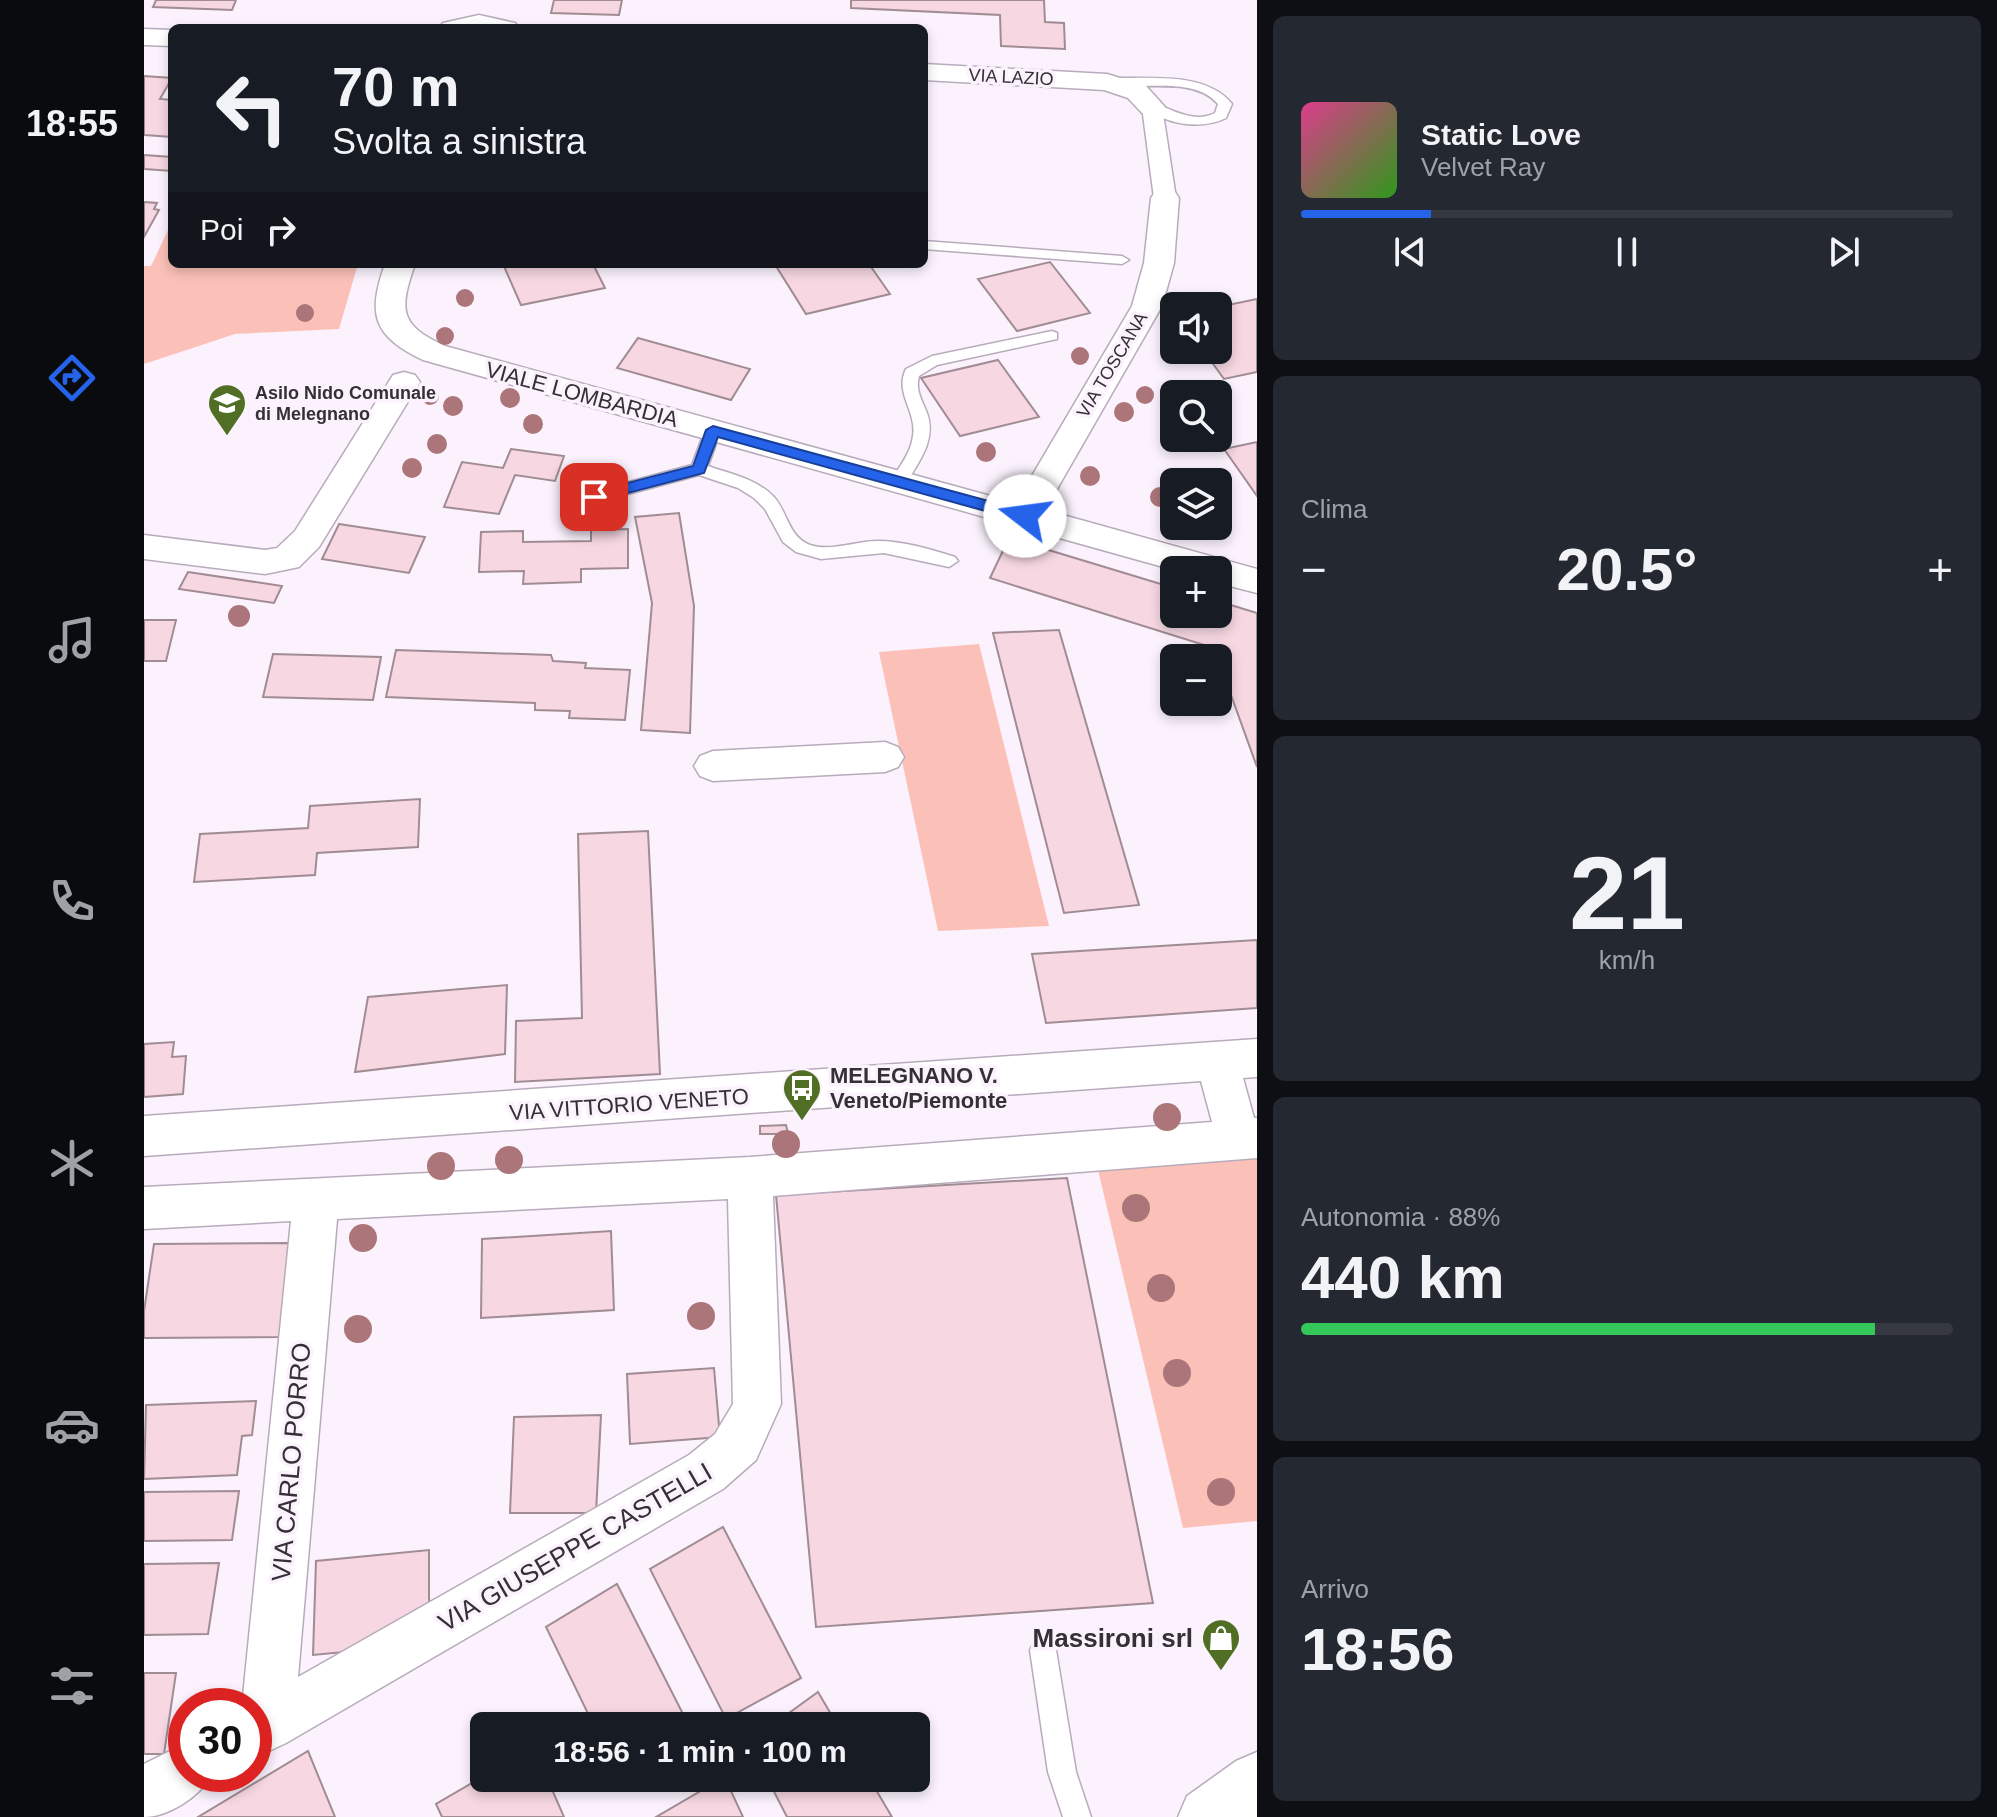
<!DOCTYPE html>
<html lang="it">
<meta charset="utf-8">
<style>
body{margin:0;font-family:Arial,sans-serif;background:#242831;color:#f1f3f6;height:100vh;display:flex;flex-direction:column;font-size:30px;white-space:nowrap}
*{box-sizing:border-box;margin:0}
p{font-size:26px;color:#9ea1a6}
.icon{flex:none;width:44px;height:44px;fill:none;stroke:currentColor;stroke-width:2;stroke-linecap:round;stroke-linejoin:round}
.map{position:relative;flex:1;overflow:hidden}
.details{display:flex;flex-direction:column;gap:16px;padding:16px;background:#0d0f14;width:740px}
.details>*{flex:none}
.hud{position:absolute;left:24px;top:24px;width:760px;height:244px;border-radius:12px;box-shadow:0 4px 12px #0003;background:#171b24;color:#f1f3f6;overflow:hidden}
.controls{position:absolute;left:1016px;top:292px;display:grid;gap:16px}
.controls a{display:grid;place-items:center;width:72px;height:72px;border-radius:12px;background:#171b24;box-shadow:0 4px 12px #0003;font-size:40px}
.speed{position:absolute;left:24px;top:1688px;display:flex;gap:16px;font-size:40px;font-weight:700;text-align:center}
.speed>*{display:grid;place-content:center;width:104px;height:104px;border-radius:50%;background:#171b24;box-shadow:0 4px 12px #0003;line-height:1}
.speed .limit{border:12px solid #d22;background:#fff;color:#111}
.pin{position:absolute;display:grid;place-items:center;width:68px;height:68px;color:#fff;margin:-34px;border-radius:16px;box-shadow:0 4px 12px #0006}
.me{position:absolute;width:88px;margin:-44px;rotate:285deg;stroke-linejoin:round;filter:drop-shadow(0 0 6px #0008)}
.turn{display:flex;align-items:center;gap:28px;height:168px;padding:0 32px;font-size:36px}
.turn .icon{width:104px;height:104px;stroke-width:2.5}
.turn b{display:block;font-size:56px;line-height:68px}
.then{display:flex;align-items:center;height:76px;padding:0 32px;background:#0003;gap:16px;font-size:30px}
.big{font-size:60px;font-weight:700;line-height:1.1}
.details .tile{flex:1;display:flex;flex-direction:column;justify-content:center;gap:12px;min-width:0;padding:0 28px;border-radius:12px;background:#242831}
.details .dial{align-items:center;gap:0}
.dial b{font-size:104px;line-height:1}
.song{display:flex;align-items:center;gap:24px}
.cover{width:96px;height:96px;border-radius:12px;background:linear-gradient(135deg,hsl(330 70% 55%),hsl(110 70% 35%))}
.played{height:8px;border-radius:4px;background:linear-gradient(90deg,#2563eb 20%,#363941 20%)}
.keys{display:flex;justify-content:space-around;direction:ltr}
.heat{display:flex;justify-content:space-between;align-items:center;font-size:44px;direction:ltr}
.charge{height:12px;border-radius:6px;background:linear-gradient(90deg,#34c759 88%,#363941 0)}
.trip{position:absolute;left:326px;top:1712px;width:460px;height:80px;border-radius:12px;background:#171b24;box-shadow:0 4px 12px #0003;font-weight:700;line-height:80px;text-align:center}
main{display:flex;flex:1;min-height:0}
.menu{display:flex;flex-direction:column;width:144px;justify-content:space-around;align-items:center;background:#090b0e;color:#9ea1a6}
.menu .icon{width:56px;height:56px}
.menu .selected{color:#2563eb}
.menu b{font-size:36px;color:#f1f3f6}
.map>svg:first-child{display:block}
</style>
<main>
<nav class="menu">
<b>18:55</b>
<svg class="icon selected" aria-label="directions" viewBox="0 0 24 24"><path d="M12 3l9 9-9 9-9-9zM9 14v-3h6M13 9l2 2-2 2"/></svg>
<svg class="icon" aria-label="music" viewBox="0 0 24 24"><path d="M9 18V5l10-2v13"/><circle cx="6" cy="18" r="3"/><circle cx="16" cy="16" r="3"/></svg>
<svg class="icon" aria-label="phone" viewBox="0 0 24 24"><path d="M5 4h4l2 5-3 2q2 4 5 5l2-3 5 2v4C11 20 4 13 5 4z"/></svg>
<svg class="icon" aria-label="climate" viewBox="0 0 24 24"><path d="M12 3v18M4 7l16 10M4 17L20 7"/></svg>
<svg class="icon" aria-label="car" viewBox="0 0 24 24"><path d="M5 17H2v-5l4-1 3-4h7l3 4 3 1v5h-3M9 17h6M6 11h13"/><circle cx="7" cy="17" r="2"/><circle cx="17" cy="17" r="2"/></svg>
<svg class="icon" aria-label="filters" viewBox="0 0 24 24"><path d="M4 7h16M4 17h16"/><circle cx="9" cy="7" r="2"/><circle cx="15" cy="17" r="2"/></svg>
</nav>
<div class="map">
<svg width="1113" height="1817" viewBox="0 0 1113 1817">
<rect width="100%" height="100%" fill="#fbf2fd"/>
<g fill="#fbc1b8">
<path d="M27,224L28,264H214L195,329L91,334L0,364V266H7Z"/>
<path d="M835,644L905,926L794,931L735,652Z"/>
<path d="M1113,1157V1521L1039,1528L954,1170Z"/>
</g>
<g fill="#f6d7e2" stroke="#a18c93" stroke-width="2">
<path d="M12,0H92L88,10L9,7Z"/>
<path d="M410,0H478L475,15L407,13Z"/>
<path d="M707,0H900L901,22L920,23L921,49L857,46L856,15L707,8Z"/>
<path d="M0,76L28,78L16,99L28,100V137L0,135Z"/>
<path d="M0,155L28,157V171L0,169Z"/>
<path d="M0,202L13,203L10,209L15,210L0,237Z"/>
<path d="M906,262L946,313L873,331L834,279Z"/>
<path d="M359,264H449L461,288L377,305Z"/>
<path d="M639,264H725L746,294L662,314L632,266Z"/>
<path d="M1113,299V372L1080,379L1059,350H1074V307Z"/>
<path d="M494,338L606,369L587,400L473,368Z"/>
<path d="M854,360L895,417L816,436L777,378Z"/>
<path d="M1113,442V496L1080,449Z"/>
<path d="M367,449L420,456L411,481L371,475L355,514L300,507L318,462L359,468Z"/>
<path d="M535,513L550,606L546,733L497,730L508,603L491,517Z"/>
<path d="M195,524L281,537L265,573L178,559Z"/>
<path d="M484,529V568L437,569V582L379,584L380,571L335,572L337,532L379,531V542L447,541V530Z"/>
<path d="M865,538L1030,588V614H1074V601L1113,613V767L1070,648L846,578Z"/>
<path d="M44,572L138,586L130,603L35,589Z"/>
<path d="M0,620H32L22,661H0Z"/>
<path d="M915,630L995,905L920,913L849,633Z"/>
<path d="M252,650L407,655L409,661L442,663L441,668L486,670L481,720L425,718L426,711L391,710V703L242,697Z"/>
<path d="M129,654L237,657L229,700L119,697Z"/>
<path d="M276,799L274,847L173,853L171,875L50,882L56,834L164,828L166,806Z"/>
<path d="M504,831L516,1074L371,1082L372,1021L438,1018L434,834Z"/>
<path d="M1113,940V1008L902,1023L888,954Z"/>
<path d="M363,985L361,1054L211,1072L224,997Z"/>
<path d="M30,1042L28,1057L42,1056L39,1094L0,1097V1044Z"/>
<path d="M642,1125L644,1134H616V1126Z"/>
<path d="M923,1178L1009,1603L672,1627L632,1195Z"/>
<path d="M467,1231L470,1310L337,1318L338,1239Z"/>
<path d="M145,1243L140,1337L0,1338V1311L10,1244Z"/>
<path d="M570,1368L576,1437L486,1444L483,1374Z"/>
<path d="M112,1401L108,1435L98,1436L93,1475L0,1479L2,1405Z"/>
<path d="M457,1415L452,1513H366L370,1417Z"/>
<path d="M95,1491L88,1540L0,1541V1492Z"/>
<path d="M579,1527L657,1678L582,1719L506,1569Z"/>
<path d="M285,1550V1609L221,1650L169,1655L172,1561Z"/>
<path d="M75,1563L64,1634L0,1635V1564Z"/>
<path d="M473,1584L541,1718L528,1726H450L402,1627Z"/>
<path d="M0,1673H32L20,1754H0Z"/>
<path d="M674,1692L694,1726H627Z"/>
<path d="M164,1751L191,1817H54Z"/>
<path d="M340,1776L403,1778L420,1817H298L292,1804Z"/>
<path d="M581,1778L599,1817H512L579,1778Z"/>
<path d="M623,1778H725L748,1817H643Z"/>
</g>
<g fill="none" stroke-linecap="round" stroke-linejoin="round">
<g stroke="#b8abbb" stroke-width="3">
<g id="service">
<path d="M965,78C1003,79 1062,71 1088,104L1082,118C1057,130 1022,125 1001,107L1008,103C1029,109 1049,124 1071,113L1074,104C1049,75 994,91 960,85V79Z"/>
<path d="M780,241L978,256L985,260L978,264L780,249Z"/>
<path d="M908,331L913,333V339L793,365L775,376C771,390 778,400 783,413C793,440 774,463 761,485H749L747,481C755,467 767,453 769,436C773,411 750,393 762,369L788,356Z"/>
<path d="M569,425L577,430L564,466C587,474 613,479 630,497C644,513 644,536 666,545C687,552 712,541 733,541C759,541 786,549 811,557L814,561L805,567L740,553L677,559L652,552L639,542L621,509L610,498L594,488L555,475L450,503L442,497L444,493L548,465L561,430Z"/>
<path d="M899,1637L908,1641L912,1650L932,1772L947,1817H919L904,1772L886,1650L890,1641Z"/>
</g>
</g>
<g stroke="#b8abbb" stroke-width="3">
<path id="pedestrian" d="M1008,101L1018,107L1032,198L1021,204L1010,198L998,107Z"/>
</g>
<g stroke="#b8abbb" stroke-width="3">
<g id="minor">
<path d="M335,15L371,23L375,28H295L299,23Z"/>
<path d="M0,29L28,30V46L0,45Z"/>
<path d="M780,64L963,74L1002,86L1021,107L1018,113H998L984,98L960,90L780,80Z"/>
<path d="M1021,189L1031,192L1035,198L1030,263L1018,306L901,510L1113,569V593L1074,583V570H1030L279,360C229,336 223,315 241,264H271C255,310 255,325 301,346L872,503L988,306L1000,263L1007,198L1011,192Z"/>
<path d="M260,372L271,375L276,382L175,547L155,567L121,574L0,559V535L121,550L133,548L151,531L249,375Z"/>
<path d="M741,742L754,747L760,757L754,767L741,772L569,781L556,776L550,766L556,756L569,751Z"/>
<path d="M1113,1039V1077L1099,1078L1110,1118H1113V1158L629,1196L637,1404L612,1460L579,1489L142,1743L110,1758V1706H98L147,1221L0,1229V1187L606,1157L1068,1122L1057,1081L0,1156V1116ZM584,1199L589,1404L571,1434L545,1455L154,1677L193,1219Z"/>
<path d="M42,1743V1774H67C58,1796 24,1817 0,1817V1764Z"/>
</g>
</g>
<g stroke="#b8abbb" stroke-width="3">
<path id="tertiary" d="M1113,1752V1817H1034L1043,1796L1092,1761Z"/>
</g>
<use href="#service" fill="#fff" fill-rule="evenodd"/>
<use href="#pedestrian" fill="#fff" fill-rule="evenodd"/>
<use href="#minor" fill="#fff" fill-rule="evenodd"/>
<use href="#tertiary" fill="#fff" fill-rule="evenodd"/>
</g>
<g fill="#ab7579">
<circle cx="321" cy="298" r="9"/>
<circle cx="161" cy="313" r="9"/>
<circle cx="301" cy="336" r="9"/>
<circle cx="936" cy="356" r="9"/>
<circle cx="1001" cy="395" r="9"/>
<circle cx="286" cy="396" r="9"/>
<circle cx="366" cy="398" r="10"/>
<circle cx="309" cy="406" r="10"/>
<circle cx="980" cy="412" r="10"/>
<circle cx="389" cy="424" r="10"/>
<circle cx="293" cy="444" r="10"/>
<circle cx="842" cy="452" r="10"/>
<circle cx="268" cy="468" r="10"/>
<circle cx="946" cy="476" r="10"/>
<circle cx="1016" cy="497" r="10"/>
<circle cx="95" cy="616" r="11"/>
<circle cx="1023" cy="1117" r="14"/>
<circle cx="642" cy="1144" r="14"/>
<circle cx="365" cy="1160" r="14"/>
<circle cx="297" cy="1166" r="14"/>
<circle cx="992" cy="1208" r="14"/>
<circle cx="219" cy="1238" r="14"/>
<circle cx="1017" cy="1288" r="14"/>
<circle cx="557" cy="1316" r="14"/>
<circle cx="214" cy="1329" r="14"/>
<circle cx="1033" cy="1373" r="14"/>
<circle cx="1077" cy="1492" r="14"/>
</g>
<path fill="#2563eb" stroke="#184099" stroke-width="2" d="M569,426L881,511L888,516L881,522L574,437L560,473L450,502L443,497L445,493L549,466L562,430Z"/>
<defs>
<g id="school-pin" transform="scale(2)"><path d="M0 17L-7.5 6A9.5 9.5 0 1 1 7.5 6Z" fill="#506e24" stroke="#fbf2fd"/><path d="M0-5L7-2L0 1L-7-2ZM-4 1L0 2.5L4 1V4Q0 6-4 4Z" fill="#fff"/></g>
<g id="bus-pin" transform="scale(2)"><path d="M0 17L-7.5 6A9.5 9.5 0 1 1 7.5 6Z" fill="#506e24" stroke="#fbf2fd"/><path d="M-5-6H5V4H4V6H2V4H-2V6H-4V4H-5ZM-3.5-4V0h7V-4ZM-3.5 1.2v1.5H-2V1.2ZM2 1.2v1.5H3.5V1.2Z" fill="#fff"/></g>
<g id="shop-pin" transform="scale(2)"><path d="M0 17L-7.5 6A9.5 9.5 0 1 1 7.5 6Z" fill="#506e24" stroke="#fbf2fd"/><path d="M-5-2.5h2.3a2.7 3.5 0 0 1 5.4 0H5L5.5 6h-11ZM-1.5-2.5h3a1.5 2.3 0 0 0-3 0Z" fill="#fff"/></g>
</defs>
<g fill-rule="evenodd">
<use href="#school-pin" x="83" y="403"/>
<use href="#bus-pin" x="658" y="1088"/>
<use href="#shop-pin" x="1077" y="1638"/>
</g>
<g text-anchor="middle" stroke-width="7" stroke-linejoin="round" paint-order="stroke">
<g font-size="18" fill="#352f36" stroke="#fbf2fd">
<text transform="translate(867 77) rotate(3)" y="6">VIA LAZIO</text>
<text transform="translate(968 365) rotate(-59)" y="6">VIA TOSCANA</text>
</g>
<g font-size="18" font-weight="bold" fill="#352f36" stroke="#fbf2fd" text-anchor="start">
<text x="111" y="399">Asilo Nido Comunale<tspan x="111" dy="21">di Melegnano</tspan></text>
</g>
<g font-size="22" fill="#352f36" stroke="#fbf2fd">
<text transform="translate(438 394) rotate(15)" y="8">VIALE LOMBARDIA</text>
<text transform="translate(485 1104) rotate(-4)" y="8">VIA VITTORIO VENETO</text>
</g>
<g font-size="22" font-weight="bold" fill="#352f36" stroke="#fbf2fd" text-anchor="start">
<text x="686" y="1083">MELEGNANO V.<tspan x="686" dy="25">Veneto/Piemonte</tspan></text>
</g>
<g font-size="26" fill="#352f36" stroke="#fbf2fd">
<text transform="translate(147 1462) rotate(-85)" y="9">VIA CARLO PORRO</text>
<text transform="translate(431 1547) rotate(-30)" y="9">VIA GIUSEPPE CASTELLI</text>
</g>
<g font-size="26" font-weight="bold" fill="#352f36" stroke="#fbf2fd" text-anchor="end">
<text x="1049" y="1647">Massironi srl</text>
</g>
</g>
</svg>
<div class="controls">
<a><svg class="icon" aria-label="sound" viewBox="0 0 24 24"><path d="M4 9h4l5-4v14l-5-4H4zM17 9q2 3 0 6"/></svg></a>
<a><svg class="icon" aria-label="search" viewBox="0 0 24 24"><circle cx="10" cy="10" r="6"/><path d="M15 15l6 6"/></svg></a>
<a><svg class="icon" aria-label="layers" viewBox="0 0 24 24"><path d="M12 4l9 5-9 5-9-5zM3 14l9 5 9-5"/></svg></a>
<a>+</a>
<a>−</a>
</div>
<div class="speed"><div class="limit">30</div></div>
<div class="pin" style="left:450px;top:497px;background:#d93025"><svg class="icon" aria-label="arrive" viewBox="0 0 24 24"><path d="M6 21V4h12l-3 4 3 4H6"/></svg></div>
<svg class="me" style="left:881px;top:516px" viewBox="-20 -20 40 40"><circle r="19" fill="#fff"/><path d="M0-13L10 11 0 6-10 11z" fill="#2563eb"/></svg>
<div class="trip">18:56 · 1 min · 100 m</div>
<div class="hud">
<div class="turn"><svg class="icon" aria-label="left" viewBox="0 0 24 24"><path d="M17 20v-9H6M10 6l-5 5 5 5"/></svg><div><b>70 m</b>Svolta a sinistra</div></div>
<div class="then">Poi<svg class="icon" aria-label="right" viewBox="0 0 24 24"><path d="M7 20v-9h11M14 6l5 5-5 5"/></svg></div>
</div>
</div>
<section class="details">
<div class="tile">
<div class="song"><i class="cover"></i><div><b>Static Love</b><p>Velvet Ray</p></div></div>
<div class="played"></div>
<div class="keys"><svg class="icon" aria-label="previous" viewBox="0 0 24 24"><path d="M18 5L8 12l10 7zM5 5v14"/></svg><svg class="icon" aria-label="pause" viewBox="0 0 24 24"><path d="M8 5v14M16 5v14"/></svg><svg class="icon" aria-label="next" viewBox="0 0 24 24"><path d="M6 5l10 7-10 7zM19 5v14"/></svg></div>
</div>
<div class="tile"><p>Clima</p>
<div class="heat"><a>−</a><b class="big">20.5°</b><a>+</a></div>
</div>
<div class="tile dial"><b>21</b><p>km/h</p></div>
<div class="tile"><p>Autonomia · 88%</p><b class="big">440 km</b><div class="charge"></div></div>
<div class="tile"><p>Arrivo</p><b class="big">18:56</b></div>
</section>
</main>
